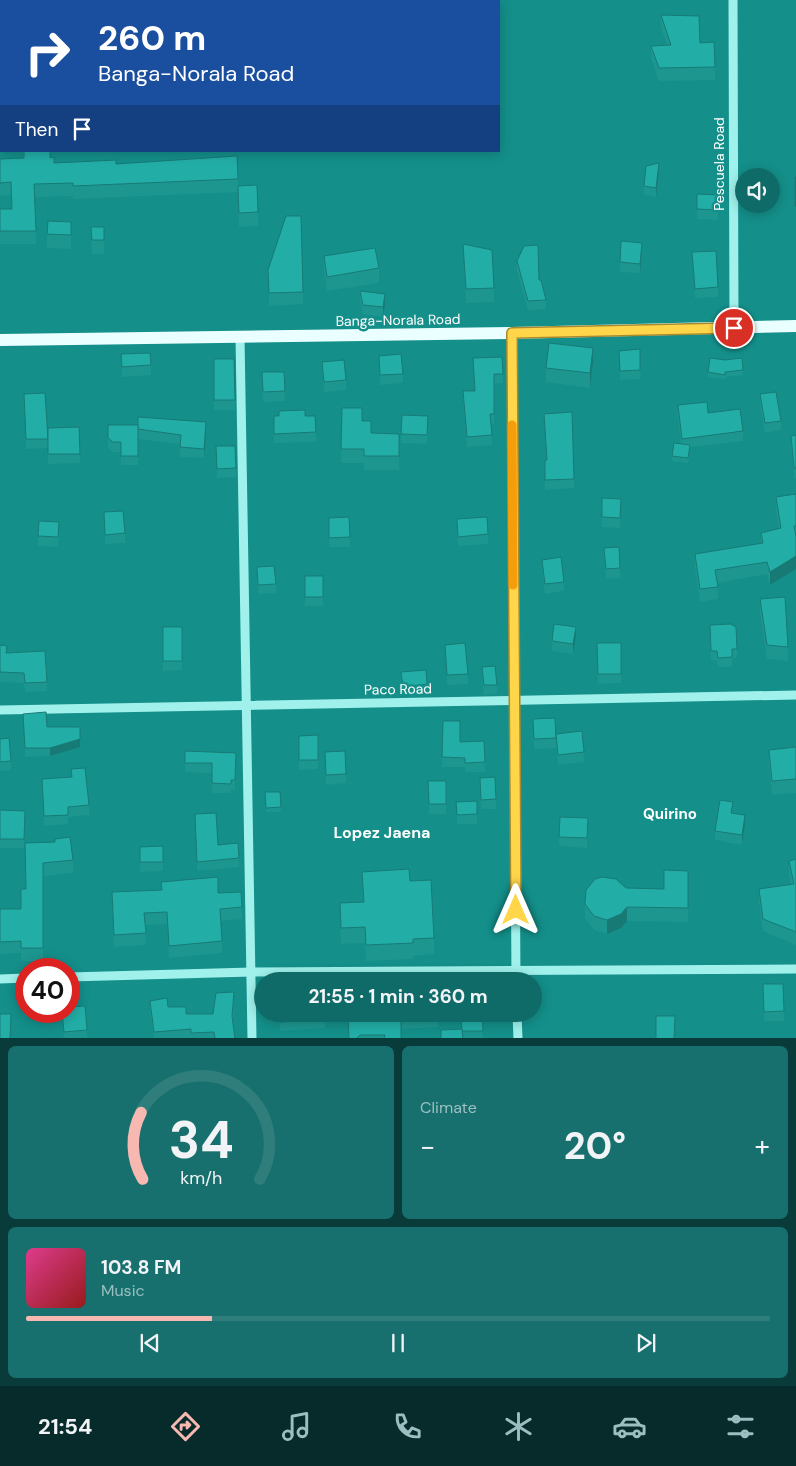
<!DOCTYPE html>
<meta charset="utf-8">
<style>
body{margin:0;font-family:"DM Sans",sans-serif;background:#18706e;color:#f1f3f6;height:100vh;display:flex;flex-direction:column;font-size:19px;white-space:nowrap}
*{box-sizing:border-box;margin:0}
p{font-size:16px;color:#9bbfc0}
.icon{flex:none;width:28px;height:28px;fill:none;stroke:currentColor;stroke-width:2;stroke-linecap:round;stroke-linejoin:round}
.map{position:relative;height:1038px;overflow:hidden}
.drawer{display:flex;flex-direction:column;gap:8px;padding:8px;background:#083b39;flex:1}
.drawer>*{flex:none}
.top-card{position:absolute;left:0px;top:0px;width:500px;height:152px;box-shadow:0 2px 12px #0003;background:#1a4fa0;color:#fff;overflow:hidden}
.tools{position:absolute;left:735px;top:168px;display:grid;gap:10px}
.tools a{display:grid;place-items:center;width:45px;height:45px;border-radius:50%;background:#0f6b68;box-shadow:0 2px 12px #0003;font-size:25px}
.speed{position:absolute;left:15px;top:958px;display:flex;gap:10px;font-size:25px;font-weight:700;text-align:center}
.speed>*{display:grid;place-content:center;width:65px;height:65px;border-radius:50%;background:#0f6b68;box-shadow:0 2px 12px #0003;line-height:1}
.speed .limit{border:8px solid #d22;background:#fff;color:#111}
.pin{position:absolute;display:grid;place-items:center;width:42px;height:42px;color:#fff;margin:-21px;border:2px solid #fff;border-radius:50%;box-shadow:0 1px 5px #0007}
.me{position:absolute;width:55px;margin:-28px;rotate:0deg;stroke-linejoin:round;filter:drop-shadow(0 0 4px #0008)}
.turn{display:flex;align-items:center;gap:18px;height:105px;padding:0 15px;font-size:22px}
.turn .icon{width:65px;height:65px;stroke-width:2.5}
.turn b{display:block;font-size:35px;line-height:42px}
.then{display:flex;align-items:center;height:48px;padding:0 15px;background:#0003;gap:10px;font-size:19px}
.big{font-size:38px;font-weight:700;line-height:1.1}
.drawer .card{flex:1;display:flex;flex-direction:column;justify-content:center;gap:8px;min-width:0;padding:0 18px;border-radius:8px;background:#18706e}
.drawer .dial{align-items:center;gap:0}
.dial svg{height:130px;overflow:visible;fill:none;stroke:#2f7e7c;stroke-width:7;stroke-linecap:round;text-anchor:middle}
.dial text{fill:#f1f3f6;stroke:none}
.song{display:flex;align-items:center;gap:15px}
.cover{width:60px;height:60px;border-radius:8px;background:linear-gradient(135deg,hsl(330 70% 55%),hsl(0 70% 35%))}
.played{height:5px;border-radius:2px;background:linear-gradient(90deg,#f7b8b2 25%,#2f7e7c 25%)}
.keys{display:flex;justify-content:space-around;direction:ltr}
.heat{display:flex;justify-content:space-between;align-items:center;font-size:28px;direction:ltr}
.drawer .tiles{flex:1;display:grid;gap:8px;grid-template-columns:1fr 1fr}
.card:last-child{grid-column:span 2}
.trip{position:absolute;left:254px;top:972px;width:288px;height:50px;border-radius:25px;background:#0f6b68;box-shadow:0 2px 12px #0003;font-weight:700;line-height:50px;text-align:center}
.tabs{display:flex;height:80px;justify-content:space-around;align-items:center;background:#062b2a;color:#9bbfc0}
.tabs .icon{width:35px;height:35px}
.tabs .current{color:#f7b8b2}
.tabs b{font-size:22px;color:#f1f3f6}
.map>svg:first-child{display:block}
</style>
<div class="map">
<svg width="796" height="1039" viewBox="0 0 796 1039">
<rect width="100%" height="100%" fill="#148f8a"/>
<g fill="none" stroke-linecap="round" stroke-linejoin="round">
<g stroke="#a0f1ec" stroke-width="9">
<path d="M733,0L734,328"/>
<path d="M512,333L516,981"/>
<path d="M240,337L252,1039"/>
<path d="M0,710L796,695"/>
<path d="M69,977L252,972L796,969"/>
<path d="M0,979L26,978"/>
<path d="M517,1014L518,1039"/>
</g>
<path stroke="#eaffff" stroke-width="12" d="M0,340L512,333L796,326"/>
</g>
<g fill="#1d9690">
<path d="M661,15L700,43L715,67V80L659,81L651,58V46L667,45L661,27Z"/>
<path d="M22,151H50V158L54,163L116,164L237,156L238,186L258,212V226L239,227L238,192L73,199V196L35,197L36,244H0V209H11V195L0,196V159L23,158Z"/>
<path d="M659,172L656,197L644,195V186Z"/>
<path d="M719,195L718,220L697,219V209Z"/>
<path d="M71,222V249L47,248V234Z"/>
<path d="M91,227H104V254H92Z"/>
<path d="M463,244L494,288V302L466,303Z"/>
<path d="M642,252L640,273L620,272V262Z"/>
<path d="M692,252L718,287V297L695,298Z"/>
<path d="M324,256L379,268V283L327,291L324,271Z"/>
<path d="M517,261L539,280L546,300V309L528,310L517,271Z"/>
<path d="M268,270L303,292V304L269,306Z"/>
<path d="M360,291L385,304L383,317L363,314L360,301Z"/>
<path d="M619,351L640,370V379L620,380Z"/>
<path d="M121,354L151,365V375L122,377Z"/>
<path d="M379,356L403,374V383L380,385Z"/>
<path d="M473,358L503,374V383L494,384V424H491L492,445L467,447L463,401V391H475Z"/>
<path d="M214,359H234L235,410H214Z"/>
<path d="M322,362L346,380V390L324,392Z"/>
<path d="M593,362L590,388L546,382V368Z"/>
<path d="M743,370V375L725,377V379L708,377V372Z"/>
<path d="M262,372H284L285,401L263,402Z"/>
<path d="M24,394L48,435L79,427L80,463L48,464V448L26,449Z"/>
<path d="M760,394L781,421V430L765,433L760,403Z"/>
<path d="M678,405L708,413L743,431V441L690,447L688,463L672,461V456L681,444L678,415Z"/>
<path d="M342,408L362,421L371,433L399,434V470H364V463H341Z"/>
<path d="M544,414L574,479V488L545,490V460H547Z"/>
<path d="M274,416H315L316,442L274,443Z"/>
<path d="M108,425H138L206,432L204,458L180,457V444L138,439V435V465H121V452H113L108,448Z"/>
<path d="M428,425L427,444L401,443V434Z"/>
<path d="M796,435V478H794L791,445V436Z"/>
<path d="M216,446H235L236,477L217,478Z"/>
<path d="M796,494V569L770,585L767,574L717,583L718,599L700,602L695,567V554L761,544V533L779,528L776,510V497Z"/>
<path d="M602,498L621,499L620,528L602,527Z"/>
<path d="M104,512L125,533V543L105,544Z"/>
<path d="M349,517L350,547H329V518Z"/>
<path d="M457,519L488,534V544L458,546Z"/>
<path d="M59,531L58,547L38,546V536Z"/>
<path d="M604,548L620,568V578L606,579Z"/>
<path d="M542,560L564,582V591L545,594L542,569Z"/>
<path d="M257,567L276,584V593L258,594Z"/>
<rect x="305" y="576" width="18" height="30"/>
<path d="M760,599L788,647V661L767,659L760,613Z"/>
<path d="M710,625L736,627L737,658H732V667H718L717,660L711,661Z"/>
<path d="M163,627H182V670L163,671Z"/>
<path d="M576,636L573,654L552,651V641Z"/>
<path d="M597,643H621V683L598,684Z"/>
<path d="M0,645L7,653L47,682V691L25,692L24,683L0,682Z"/>
<path d="M445,645L468,674V684L447,685Z"/>
<path d="M482,667L497,685V694L484,695L482,677Z"/>
<path d="M401,672L427,684V694L403,696Z"/>
<path d="M23,714L47,727H80V747L50,756L25,757Z"/>
<path d="M533,719L584,752V762L558,765L556,746V748L534,749Z"/>
<path d="M443,721L460,742L484,741L485,772H465V767H442Z"/>
<path d="M318,735V769L299,770V736Z"/>
<path d="M0,739L11,761V770L0,771Z"/>
<path d="M796,747V793L772,795L769,764V750Z"/>
<path d="M185,751L236,753L235,790L231,789V793H212V773L185,772Z"/>
<path d="M325,752L346,774V783L326,785Z"/>
<path d="M71,769L89,805V815L68,817V824L44,826L42,779L71,777Z"/>
<path d="M480,778L496,799V809H481Z"/>
<path d="M428,781H446V814H429Z"/>
<path d="M280,792L281,812H266L265,793Z"/>
<path d="M477,801V824H457L456,802Z"/>
<path d="M0,810L25,811L24,848H0Z"/>
<path d="M195,814L218,845L239,858V867L197,871Z"/>
<path d="M745,824L742,845L715,840V831Z"/>
<path d="M588,828L587,848L559,846V837Z"/>
<path d="M25,843L73,860V873L43,876V961H21V953L0,954V909H21L26,889Z"/>
<path d="M163,846V871L140,872V847Z"/>
<path d="M796,859V945L763,931L759,902V889L791,885L789,874V861Z"/>
<path d="M688,871V922L627,921L621,928L607,934L594,930L585,918V904L626,888L664,889Z"/>
<path d="M362,872L410,881L434,938V954L413,956V959L366,961L365,943L341,944L340,903L363,902Z"/>
<path d="M161,882L218,893L242,907V919L221,921L222,941V953L169,958L167,924L145,925L146,945L114,947L112,892L161,890Z"/>
<path d="M763,984H783L784,1021H764Z"/>
<path d="M150,1001L186,1014H213L234,1001L233,1019L235,1039H191V1038L179,1039H154L150,1010Z"/>
<path d="M62,1011L87,1030V1039H64Z"/>
<path d="M279,1014H325V1028L280,1031Z"/>
<path d="M348,1014H438V1027L401,1029V1039H348Z"/>
<path d="M482,1014L483,1039H441V1030L461,1029Z"/>
</g>
<g fill="#187a75">
<path d="M659,163V172L656,197V188Z"/>
<path d="M642,243V252L640,273V264Z"/>
<path d="M385,294V304L383,317V307Z"/>
<path d="M593,348V362L590,388V373Z"/>
<path d="M206,422V432L204,458V449Z"/>
<path d="M796,556V569L770,585V572Z"/>
<path d="M576,627V636L573,654V644Z"/>
<path d="M80,739V747L50,756V748Z"/>
<path d="M745,815V824L742,845V835Z"/>
<path d="M627,907V921L621,928L607,934V920Z"/>
</g>
<g fill="#22aea7" stroke="#187a75">
<path d="M661,15L699,16L700,43L714,42L715,67L659,68L651,46L671,45Z"/>
<path d="M24,151H50V158L54,157V163L116,160V164L237,156L238,179L73,186V183L34,184L36,231H0V209H12L11,182L0,183V159L24,158Z"/>
<path d="M659,163L656,188L644,186L646,166Z"/>
<rect x="795" y="177" width="1" height="29"/>
<path d="M257,185L258,212L239,213L238,186Z"/>
<path d="M697,194L719,195L718,210L697,209Z"/>
<path d="M286,216H301L303,292L269,293L268,270Z"/>
<path d="M48,221L71,222V235L47,234Z"/>
<path d="M91,227H104V240H92Z"/>
<path d="M621,241L642,243L640,264L620,262Z"/>
<path d="M463,244L492,250L494,288L466,289Z"/>
<path d="M538,245L539,280H541L546,300L528,301L517,261L524,246Z"/>
<path d="M375,248L379,268L327,277L324,256Z"/>
<path d="M716,251L718,287L695,289L692,252Z"/>
<path d="M360,291L385,294L383,307L363,305Z"/>
<path d="M549,343L593,348L590,373L546,368Z"/>
<path d="M640,349V370L620,371L619,351Z"/>
<path d="M150,353L151,365L122,367L121,354Z"/>
<path d="M401,354L403,374L380,375L379,356Z"/>
<path d="M502,357L503,374H494V414H490L492,435L467,437L463,391H475L473,358Z"/>
<path d="M710,358L725,360L742,358L743,370L725,372V375L708,372Z"/>
<path d="M214,359H234L235,400H214Z"/>
<path d="M344,360L346,380L324,382L322,362Z"/>
<path d="M262,372H284L285,391L263,392Z"/>
<path d="M776,392L781,421L765,423L760,394Z"/>
<path d="M45,393L48,439H26L24,394Z"/>
<path d="M707,402L708,413L740,409L743,431L682,439L678,405Z"/>
<path d="M342,408H362V421H371V433L399,434V456H364V449H341Z"/>
<path d="M305,410V416H315L316,432L274,434V416H279V411Z"/>
<path d="M572,412L574,479L545,480V460H547L544,414Z"/>
<path d="M402,415L428,416L427,435L401,434Z"/>
<path d="M138,417L206,422L204,449L180,447L181,435L138,429Z"/>
<path d="M108,425H138V456H121V442H113L108,438Z"/>
<path d="M79,427L80,454H48V428Z"/>
<path d="M796,435V468H794L791,436Z"/>
<path d="M674,443L690,445L688,458L672,456Z"/>
<path d="M216,446H235L236,468L217,469Z"/>
<path d="M796,494V526H794L796,536V556L770,572L767,562L715,570L718,587L700,589L695,554L763,543L761,533L781,528L776,497Z"/>
<path d="M602,498L621,499L620,518L602,517Z"/>
<path d="M123,511L125,533L105,535L104,512Z"/>
<path d="M349,517L350,537L329,538V518Z"/>
<path d="M487,517L488,534L458,537L457,519Z"/>
<path d="M39,521L59,522L58,537L38,536Z"/>
<path d="M619,547L620,568L606,569L604,548Z"/>
<path d="M561,557L564,582L545,584L542,560Z"/>
<path d="M274,566L276,584L258,585L257,567Z"/>
<rect x="305" y="576" width="18" height="21"/>
<path d="M785,597L788,647L767,645L760,599Z"/>
<path d="M554,624L576,627L573,644L552,641Z"/>
<path d="M731,624L736,627L737,649H732V657L718,658L717,651H711L710,625Z"/>
<rect x="163" y="627" width="19" height="34"/>
<path d="M465,643L468,674L447,675L445,645Z"/>
<path d="M597,643H621V674H598Z"/>
<path d="M0,645L7,646L6,653L45,651L47,682L25,683L24,673L0,672Z"/>
<path d="M495,666L497,685H484L482,667Z"/>
<path d="M426,670L427,684L403,687L401,672Z"/>
<path d="M46,712L47,727H80V739L50,748H25L23,714Z"/>
<path d="M555,718L556,738L534,739L533,719Z"/>
<path d="M443,721H460V742L484,741L485,762L465,763V758L442,757Z"/>
<path d="M582,731L584,752L558,755L556,734Z"/>
<path d="M318,735V760H299V736Z"/>
<path d="M9,738L11,761L0,762V739Z"/>
<path d="M796,747V779L772,781L769,750Z"/>
<path d="M185,751L236,753L235,780H231V784L212,783V763H185Z"/>
<path d="M345,751L346,774L326,775L325,752Z"/>
<path d="M85,768L89,805L68,807V815L44,816L42,779L72,777L71,769Z"/>
<path d="M495,777L496,799L481,800L480,778Z"/>
<path d="M428,781H446V804H429Z"/>
<path d="M265,792H280L281,807L266,808Z"/>
<path d="M720,800L733,802L731,813L745,815L742,835L715,831Z"/>
<path d="M477,801V814L457,815L456,802Z"/>
<path d="M0,810L25,811L24,839H0Z"/>
<path d="M216,813L218,845L238,843L239,858L197,862L195,814Z"/>
<path d="M560,817L588,818L587,838L559,837Z"/>
<path d="M70,837L73,860L43,863V948H21V941L0,942V909H21V889H26L25,843L55,842V839Z"/>
<path d="M163,846V862H140V847Z"/>
<path d="M796,859V932L763,919L759,889L794,884L789,861Z"/>
<path d="M409,869L410,881L431,880L434,938L413,939V943L366,945L365,927L341,928L340,903L364,902L362,872Z"/>
<path d="M664,870L688,871V908L627,907L621,914L607,920L594,916L585,904L586,890L595,879L602,877L616,879L626,888L664,889Z"/>
<path d="M218,877V893L241,892L242,907L220,909L222,941L169,946L167,912L144,913L146,933L114,935L112,892L162,890L161,882Z"/>
<path d="M763,984H783L784,1011L764,1012Z"/>
<path d="M234,992L232,1016L235,1039H215L214,1032L191,1033V1029L154,1032L150,1001L167,998L168,1007H186V1014H213L216,993Z"/>
<path d="M85,1006L87,1030L64,1032L62,1011H69V1007Z"/>
<path d="M0,1014H11L10,1039H0Z"/>
<path d="M280,1014H325V1019L280,1022Z"/>
<path d="M348,1014H438V1019L401,1021V1039H384L385,1035H360L356,1039H349Z"/>
<path d="M461,1014H482L483,1031H462Z"/>
<path d="M656,1016H675L674,1039H656Z"/>
<path d="M462,1029L463,1039H441V1030Z"/>
</g>
<g fill="none" stroke-linecap="round" stroke-linejoin="round">
<g stroke="#a68a30" stroke-width="12">
<path id="route" d="M516,910L512,333L734,328"/>
</g>
<use href="#route" stroke="#ffd54a" stroke-width="9"/>
<path stroke="#f59e0b" stroke-width="9" d="M512,425L513,585"/>
</g>
<g text-anchor="middle" stroke-width="5" stroke-linejoin="round" paint-order="stroke">
<g font-size="14" fill="#fff" stroke="#148f8a">
<text transform="translate(719 164) rotate(-90)" y="5">Pescuela Road</text>
<text transform="translate(398 320) rotate(-1)" y="5">Banga-Norala Road</text>
<text transform="translate(398 689) rotate(-1)" y="5">Paco Road</text>
</g>
<g font-size="15" font-weight="bold" fill="#fff" stroke="#148f8a">
<text x="670" y="819">Quirino</text>
</g>
<g font-size="16" font-weight="bold" fill="#fff" stroke="#148f8a">
<text x="382" y="838">Lopez Jaena</text>
</g>
</g>
</svg>
<div class="tools">
<a><svg class="icon" aria-label="sound" viewBox="0 0 24 24"><path d="M4 9h4l5-4v14l-5-4H4zM17 9q2 3 0 6"/></svg></a>
</div>
<div class="speed"><div class="limit">40</div></div>
<div class="pin" style="left:734px;top:328px;background:#d93025"><svg class="icon" aria-label="arrive" viewBox="0 0 24 24"><path d="M6 21V4h12l-3 4 3 4H6"/></svg></div>
<svg class="me" style="left:516px;top:910px" viewBox="-20 -20 40 40"><path d="M0-17L14 15 0 8-14 15z" fill="#ffd54a" stroke="#fff" stroke-width="4"/></svg>
<div class="trip">21:55 · 1 min · 360 m</div>
<div class="top-card">
<div class="turn"><svg class="icon" aria-label="right" viewBox="0 0 24 24"><path d="M7 20v-9h11M14 6l5 5-5 5"/></svg><div><b>260 m</b>Banga-Norala Road</div></div>
<div class="then">Then<svg class="icon" aria-label="arrive" viewBox="0 0 24 24"><path d="M6 21V4h12l-3 4 3 4H6"/></svg></div>
</div>
</div>
<section class="drawer">
<div class="tiles">
<div class="card dial"><svg viewBox="0 0 100 80">
<path d="M14 69A42 42 0 1 1 86 69"/>
<path d="M14 69A42 42 0 0 1 13 28" stroke="#f7b8b2"/>
<text x="50" y="56" font-size="32" font-weight="700">34</text>
<text x="50" y="72" font-size="11">km/h</text>
</svg></div>
<div class="card"><p>Climate</p>
<div class="heat"><a>−</a><b class="big">20°</b><a>+</a></div>
</div>
<div class="card">
<div class="song"><i class="cover"></i><div><b>103.8 FM</b><p>Music</p></div></div>
<div class="played"></div>
<div class="keys"><svg class="icon" aria-label="previous" viewBox="0 0 24 24"><path d="M18 5L8 12l10 7zM5 5v14"/></svg><svg class="icon" aria-label="pause" viewBox="0 0 24 24"><path d="M8 5v14M16 5v14"/></svg><svg class="icon" aria-label="next" viewBox="0 0 24 24"><path d="M6 5l10 7-10 7zM19 5v14"/></svg></div>
</div>
</div>
</section>
<nav class="tabs">
<b>21:54</b>
<svg class="icon current" aria-label="directions" viewBox="0 0 24 24"><path d="M12 3l9 9-9 9-9-9zM9 14v-3h6M13 9l2 2-2 2"/></svg>
<svg class="icon" aria-label="music" viewBox="0 0 24 24"><path d="M9 18V5l10-2v13"/><circle cx="6" cy="18" r="3"/><circle cx="16" cy="16" r="3"/></svg>
<svg class="icon" aria-label="phone" viewBox="0 0 24 24"><path d="M5 4h4l2 5-3 2q2 4 5 5l2-3 5 2v4C11 20 4 13 5 4z"/></svg>
<svg class="icon" aria-label="climate" viewBox="0 0 24 24"><path d="M12 3v18M4 7l16 10M4 17L20 7"/></svg>
<svg class="icon" aria-label="car" viewBox="0 0 24 24"><path d="M5 17H2v-5l4-1 3-4h7l3 4 3 1v5h-3M9 17h6M6 11h13"/><circle cx="7" cy="17" r="2"/><circle cx="17" cy="17" r="2"/></svg>
<svg class="icon" aria-label="filters" viewBox="0 0 24 24"><path d="M4 7h16M4 17h16"/><circle cx="9" cy="7" r="2"/><circle cx="15" cy="17" r="2"/></svg>
</nav>
